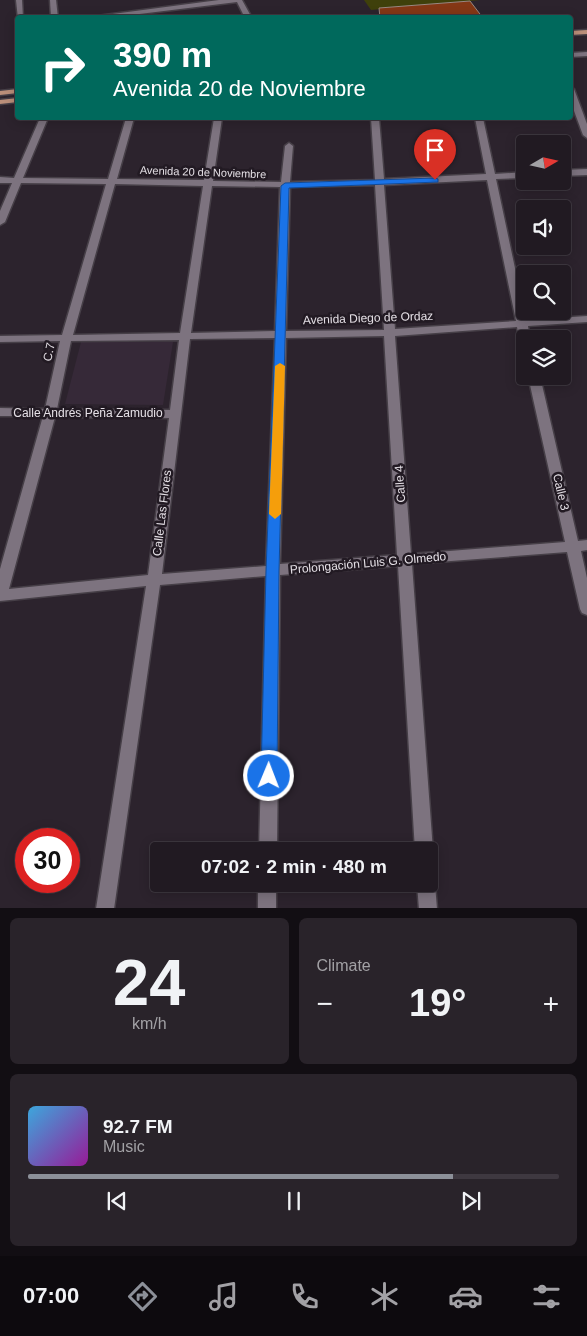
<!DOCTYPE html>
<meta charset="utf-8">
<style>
body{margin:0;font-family:Helvetica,sans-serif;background:#29232a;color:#f1f3f6;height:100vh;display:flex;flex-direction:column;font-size:19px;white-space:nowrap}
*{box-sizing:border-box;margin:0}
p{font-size:16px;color:#a2a1a5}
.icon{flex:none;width:28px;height:28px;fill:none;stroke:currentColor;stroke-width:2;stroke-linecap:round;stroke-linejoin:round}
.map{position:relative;height:908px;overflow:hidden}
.sheet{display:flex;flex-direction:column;gap:10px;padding:10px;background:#120e13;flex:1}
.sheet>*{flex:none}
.banner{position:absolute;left:15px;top:15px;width:558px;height:105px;border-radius:5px;box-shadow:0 2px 12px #0003,0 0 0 1px #3e3840;background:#00695c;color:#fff;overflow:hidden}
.needle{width:32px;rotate:81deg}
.controls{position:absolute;left:516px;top:135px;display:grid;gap:10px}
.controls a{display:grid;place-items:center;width:55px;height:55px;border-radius:5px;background:#211a22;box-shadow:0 2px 12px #0003,0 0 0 1px #3e3840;font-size:25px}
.speed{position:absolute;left:15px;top:828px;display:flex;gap:10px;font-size:25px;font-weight:700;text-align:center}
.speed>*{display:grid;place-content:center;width:65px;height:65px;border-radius:50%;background:#211a22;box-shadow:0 2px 12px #0003,0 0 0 1px #3e3840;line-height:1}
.speed .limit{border:8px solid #d22;background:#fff;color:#111}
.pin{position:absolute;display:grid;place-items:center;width:42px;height:42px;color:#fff;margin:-51px -21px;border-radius:50% 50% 50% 0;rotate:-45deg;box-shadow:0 0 5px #0007}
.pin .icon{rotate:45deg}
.me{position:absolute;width:55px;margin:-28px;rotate:1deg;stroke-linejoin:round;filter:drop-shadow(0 0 4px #0008)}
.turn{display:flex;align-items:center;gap:18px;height:105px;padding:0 15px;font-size:22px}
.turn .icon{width:65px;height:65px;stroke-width:2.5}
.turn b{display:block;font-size:35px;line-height:42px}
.big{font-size:38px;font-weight:700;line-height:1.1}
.sheet .card{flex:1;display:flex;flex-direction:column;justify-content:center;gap:8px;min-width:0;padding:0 18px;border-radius:8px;background:#29232a}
.sheet .dial{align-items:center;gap:0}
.dial b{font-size:65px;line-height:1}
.song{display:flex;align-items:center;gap:15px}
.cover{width:60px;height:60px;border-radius:8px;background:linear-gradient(135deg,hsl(200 70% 55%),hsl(300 70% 35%))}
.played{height:5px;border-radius:2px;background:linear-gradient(90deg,#8c9099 80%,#3e3840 80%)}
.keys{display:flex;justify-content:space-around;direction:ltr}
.heat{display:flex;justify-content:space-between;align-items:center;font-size:28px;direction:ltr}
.sheet .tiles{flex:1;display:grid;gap:10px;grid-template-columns:1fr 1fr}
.card:last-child{grid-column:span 2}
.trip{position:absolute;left:150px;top:842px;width:288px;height:50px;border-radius:5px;background:#211a22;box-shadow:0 2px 12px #0003,0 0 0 1px #3e3840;font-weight:700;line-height:50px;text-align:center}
.tab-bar{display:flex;height:80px;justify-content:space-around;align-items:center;background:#0d0a0e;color:#a2a1a5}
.tab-bar .icon{width:35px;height:35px}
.tab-bar .selected{color:#8c9099}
.tab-bar b{font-size:22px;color:#f1f3f6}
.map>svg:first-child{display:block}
</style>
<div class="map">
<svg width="587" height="909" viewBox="0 0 587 909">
<rect width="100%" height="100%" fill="#2c232d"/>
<path fill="#362938" d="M81,342H173L163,405L65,404Z"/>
<path fill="#3f400b" d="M364,0H480L371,10Z"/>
<path fill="#843715" stroke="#978781" d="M470,1L483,18H380L379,8Z"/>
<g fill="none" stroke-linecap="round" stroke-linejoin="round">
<g stroke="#463f47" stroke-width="3">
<g id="minor">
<path d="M16,0H22L23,18H18V19Z"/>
<path d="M50,0H56L58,18H51Z"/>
<path d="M219,0H242L252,18H245L237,2L107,18H82Z"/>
<path d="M587,52V56L570,57V53Z"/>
<path d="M570,87L574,89L587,124V138L583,135L570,100Z"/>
<path d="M40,118H48L23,178L108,179L126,118H134L117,179L204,180L214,118H222L213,181L281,182L285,146L289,143L293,146L290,182L375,180L371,118H379L384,179L486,174L475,118H483L495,174L525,172V178L496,179L526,320L587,316V322L528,326L530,339H525V342L519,339L517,327L395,336L411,554L565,542L528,376H540L578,541L587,540V550L581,551L587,578V615L582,613L580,609L567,552L412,564L433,851L430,857H429V851H415L398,566L280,575L277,851H259L266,576L160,585L114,909H96L146,586L0,601V569L43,416H0V408L45,409L60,341L0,342V336L62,335L106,184L21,183L5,222L0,225V211L12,183H0V177L14,178ZM487,180L516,321L395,329L384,185ZM115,184L203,186L180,333L73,335ZM375,185L384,330L286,331L290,187ZM212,186L280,187L275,331L191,333ZM384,336L397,555L280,564L286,338ZM275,338L266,566L162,574L190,339ZM179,340L170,410L57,409L71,341ZM55,417L169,418L148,575L9,589Z"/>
<path d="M587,169V175L562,176V170Z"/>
<path d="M429,876L432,878L435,884L437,909H419L417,884H429Z"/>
<rect x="258" y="884" width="18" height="25"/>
</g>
</g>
<g stroke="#463f47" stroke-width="3">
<g id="major">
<path d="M587,30V34L570,35V31Z"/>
<path d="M18,89V93L0,95V91Z"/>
<path d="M18,98V102L0,104V100Z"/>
</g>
</g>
<use href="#minor" fill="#7d737f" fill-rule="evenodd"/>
<use href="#major" fill="#bb8f7a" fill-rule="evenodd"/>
</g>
<path fill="#1a73e8" stroke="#114b97" d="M435,178L438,179V182L289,188L279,571L277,776L274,781L269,783L264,781L261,776L266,571L281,186L285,183Z"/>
<path fill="#f59e0b" d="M280,363L285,366L281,514L275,519L269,514L275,366Z"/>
<g text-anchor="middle" stroke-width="5" stroke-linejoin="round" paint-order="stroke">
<g font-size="11" fill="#e5e0e6" stroke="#221a23">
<text transform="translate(203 172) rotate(2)" y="4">Avenida 20 de Noviembre</text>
</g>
<g font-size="12" fill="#e5e0e6" stroke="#221a23">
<text transform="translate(368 318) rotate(-2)" y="4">Avenida Diego de Ordaz</text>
<text transform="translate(49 352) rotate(-78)" y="4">C.7</text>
<text x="88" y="417">Calle Andrés Peña Zamudio</text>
<text transform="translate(400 484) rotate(-94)" y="4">Calle 4</text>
<text transform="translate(561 492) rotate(77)" y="4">Calle 3</text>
<text transform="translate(162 513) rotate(-83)" y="4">Calle Las Flores</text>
<text transform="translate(368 563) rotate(-5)" y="4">Prolongación Luis G. Olmedo</text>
</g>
</g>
</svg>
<div class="controls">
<a><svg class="needle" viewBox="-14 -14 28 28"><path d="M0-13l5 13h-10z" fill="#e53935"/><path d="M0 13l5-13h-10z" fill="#a2a1a5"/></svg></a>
<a><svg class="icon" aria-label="sound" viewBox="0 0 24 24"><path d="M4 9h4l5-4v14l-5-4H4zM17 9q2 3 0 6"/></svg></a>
<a><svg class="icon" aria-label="search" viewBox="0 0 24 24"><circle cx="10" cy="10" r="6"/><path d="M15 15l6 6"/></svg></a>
<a><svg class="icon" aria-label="layers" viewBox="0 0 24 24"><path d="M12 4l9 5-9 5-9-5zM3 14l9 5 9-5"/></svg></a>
</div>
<div class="speed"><div class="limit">30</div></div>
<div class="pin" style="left:435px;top:180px;background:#d93025"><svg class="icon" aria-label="arrive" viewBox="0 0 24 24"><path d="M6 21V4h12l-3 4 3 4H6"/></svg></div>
<svg class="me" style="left:269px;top:776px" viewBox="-20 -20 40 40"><circle r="17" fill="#1a73e8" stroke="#fff" stroke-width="3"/><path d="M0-11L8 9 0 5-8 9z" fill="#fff"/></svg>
<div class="trip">07:02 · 2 min · 480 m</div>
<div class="banner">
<div class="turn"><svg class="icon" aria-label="right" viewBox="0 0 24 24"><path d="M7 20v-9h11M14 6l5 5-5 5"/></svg><div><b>390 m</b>Avenida 20 de Noviembre</div></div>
</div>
</div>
<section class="sheet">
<div class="tiles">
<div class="card dial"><b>24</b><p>km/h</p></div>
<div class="card"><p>Climate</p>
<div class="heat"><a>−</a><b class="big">19°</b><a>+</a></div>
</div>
<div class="card">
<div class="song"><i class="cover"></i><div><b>92.7 FM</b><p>Music</p></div></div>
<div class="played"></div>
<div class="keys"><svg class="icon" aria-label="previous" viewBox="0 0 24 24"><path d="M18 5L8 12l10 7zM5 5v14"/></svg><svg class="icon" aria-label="pause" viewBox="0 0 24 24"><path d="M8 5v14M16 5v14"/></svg><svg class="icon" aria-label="next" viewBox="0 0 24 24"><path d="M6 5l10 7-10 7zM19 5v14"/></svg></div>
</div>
</div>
</section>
<nav class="tab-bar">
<b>07:00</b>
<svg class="icon selected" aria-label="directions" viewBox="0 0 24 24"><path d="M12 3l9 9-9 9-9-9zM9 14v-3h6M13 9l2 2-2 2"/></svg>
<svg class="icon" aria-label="music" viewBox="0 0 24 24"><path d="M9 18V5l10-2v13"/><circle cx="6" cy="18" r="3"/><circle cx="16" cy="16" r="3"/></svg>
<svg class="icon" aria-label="phone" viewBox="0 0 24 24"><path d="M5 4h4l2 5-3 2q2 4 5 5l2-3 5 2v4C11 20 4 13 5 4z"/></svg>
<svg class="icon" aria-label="climate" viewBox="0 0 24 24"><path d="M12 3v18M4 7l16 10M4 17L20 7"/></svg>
<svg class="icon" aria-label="car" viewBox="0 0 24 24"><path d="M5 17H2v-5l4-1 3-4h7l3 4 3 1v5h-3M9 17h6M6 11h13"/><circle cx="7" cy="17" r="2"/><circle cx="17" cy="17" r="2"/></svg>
<svg class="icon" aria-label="filters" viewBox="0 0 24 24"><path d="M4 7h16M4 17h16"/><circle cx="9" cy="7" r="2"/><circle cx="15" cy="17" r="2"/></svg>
</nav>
